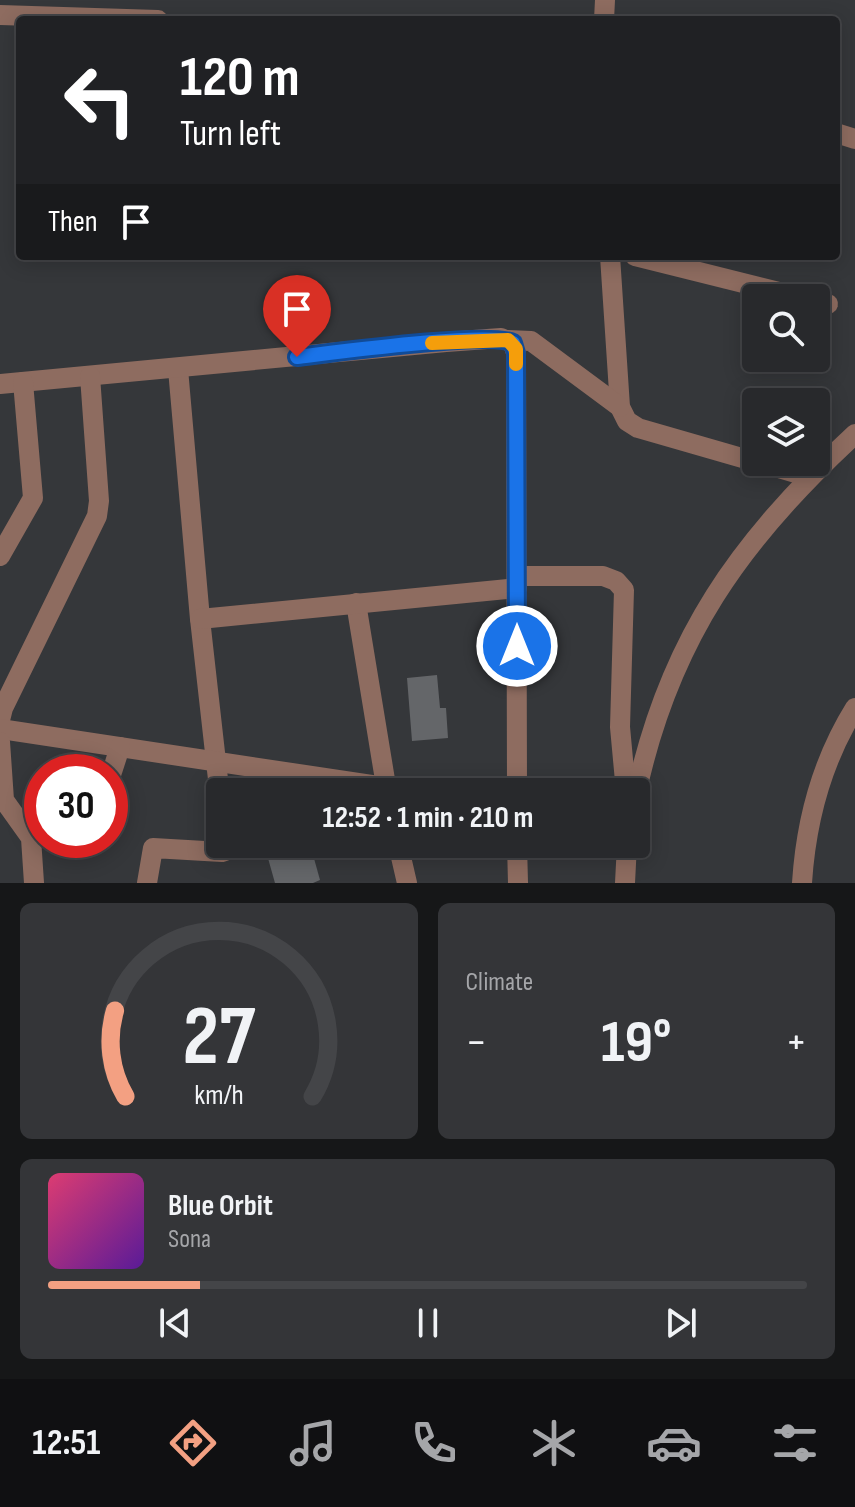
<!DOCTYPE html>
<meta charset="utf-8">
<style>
body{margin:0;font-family:"Sofia Sans Condensed",sans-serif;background:#343538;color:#f1f3f6;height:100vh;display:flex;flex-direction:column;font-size:30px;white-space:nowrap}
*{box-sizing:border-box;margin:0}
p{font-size:26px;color:#a5a6a9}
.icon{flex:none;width:44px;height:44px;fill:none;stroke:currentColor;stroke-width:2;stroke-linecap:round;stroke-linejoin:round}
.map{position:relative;height:883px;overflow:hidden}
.side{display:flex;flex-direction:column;gap:20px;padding:20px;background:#161718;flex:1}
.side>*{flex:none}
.banner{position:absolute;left:16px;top:16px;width:824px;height:244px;border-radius:8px;box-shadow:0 4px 20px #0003,0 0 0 2px #444548;background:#202124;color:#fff;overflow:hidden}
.buttons{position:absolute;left:742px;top:284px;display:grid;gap:16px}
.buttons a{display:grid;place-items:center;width:88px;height:88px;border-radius:8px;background:#28292c;box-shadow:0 4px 20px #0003,0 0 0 2px #444548;font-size:40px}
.speed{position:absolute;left:24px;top:754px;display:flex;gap:16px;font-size:40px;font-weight:700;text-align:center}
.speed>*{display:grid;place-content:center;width:104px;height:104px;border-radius:50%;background:#28292c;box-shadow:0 4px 20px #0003,0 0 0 2px #444548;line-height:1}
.speed .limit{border:12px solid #d22;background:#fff;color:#111}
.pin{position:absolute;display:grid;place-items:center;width:68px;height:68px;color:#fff;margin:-82px -34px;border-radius:50% 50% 50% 0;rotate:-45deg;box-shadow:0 0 8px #0007}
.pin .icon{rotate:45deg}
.me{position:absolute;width:88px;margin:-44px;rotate:0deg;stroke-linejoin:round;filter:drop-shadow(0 0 6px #0008)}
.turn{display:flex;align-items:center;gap:28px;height:168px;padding:0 32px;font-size:36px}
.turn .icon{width:104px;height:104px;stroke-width:2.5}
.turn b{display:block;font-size:56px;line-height:68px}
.then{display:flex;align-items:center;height:76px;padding:0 32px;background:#0003;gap:16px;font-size:30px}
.big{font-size:60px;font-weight:700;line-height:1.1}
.side .card{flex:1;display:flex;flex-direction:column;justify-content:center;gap:12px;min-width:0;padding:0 28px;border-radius:12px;background:#343538}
.side .dial{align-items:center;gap:0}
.dial svg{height:208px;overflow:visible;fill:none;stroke:#444548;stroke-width:7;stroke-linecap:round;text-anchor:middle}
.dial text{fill:#f1f3f6;stroke:none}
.song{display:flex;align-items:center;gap:24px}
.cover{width:96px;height:96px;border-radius:12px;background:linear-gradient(135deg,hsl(340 70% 55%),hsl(270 70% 35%))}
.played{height:8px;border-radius:4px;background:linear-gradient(90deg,#f3a082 20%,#444548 20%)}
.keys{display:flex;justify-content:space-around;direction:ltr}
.heat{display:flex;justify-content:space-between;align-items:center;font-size:44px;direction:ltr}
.side .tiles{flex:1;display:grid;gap:20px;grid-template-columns:1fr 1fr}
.card:last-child{grid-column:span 2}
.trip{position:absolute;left:206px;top:778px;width:444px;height:80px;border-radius:8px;background:#28292c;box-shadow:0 4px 20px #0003,0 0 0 2px #444548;font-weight:700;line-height:80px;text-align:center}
.dock{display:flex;height:128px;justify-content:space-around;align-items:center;background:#101012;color:#a5a6a9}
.dock .icon{width:56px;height:56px}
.dock .selected{color:#f3a082}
.dock b{font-size:36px;color:#f1f3f6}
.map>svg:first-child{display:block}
</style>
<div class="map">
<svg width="855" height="883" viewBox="0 0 855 883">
<rect width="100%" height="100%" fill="#35373a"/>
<g fill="#646669">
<path d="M437,675L440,708H446L448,738L412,741L407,678Z"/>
<path d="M264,844H310L320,880L313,883H275Z"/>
</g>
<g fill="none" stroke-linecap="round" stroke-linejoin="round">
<g stroke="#8e6c60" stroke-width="20">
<path d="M0,15L158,20"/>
<path d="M604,20L605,0"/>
<path d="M836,133L855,139"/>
<path d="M610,256L620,407L627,421L638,428L756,462"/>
<path d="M635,256L803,298"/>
<path d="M816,301L828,304"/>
<path d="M508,340L531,341L620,407"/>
<path d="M178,369L200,619L220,797"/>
<path d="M0,384L446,342L501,338L513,343L516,353L517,792"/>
<path d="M758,462L809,477"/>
<path d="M0,556L33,498L23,382"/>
<path d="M517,576H603L616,581L624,590L620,727L626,792"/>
<path d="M356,603L387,792"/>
<path d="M200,619L517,588"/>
<path d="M0,720L3,708L97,516L99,501L90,376"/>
<path d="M0,729L385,787"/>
<path d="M0,742L4,800L31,838L34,883"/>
<path d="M110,778L120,747"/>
<path d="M636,794C669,640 740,540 855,434"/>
<path d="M398,844L407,883"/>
<path d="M517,844L518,883"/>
<path d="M147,883L153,848L222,852L225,851V844"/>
<path d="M625,883L627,844"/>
<path d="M802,883C806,821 822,761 855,708"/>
</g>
</g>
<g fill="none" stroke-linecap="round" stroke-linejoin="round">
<g stroke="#114b97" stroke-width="20">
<path id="route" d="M297,357C331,353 492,331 513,343L516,353L517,646"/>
</g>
<use href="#route" stroke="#1a73e8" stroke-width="14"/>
<path stroke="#f59e0b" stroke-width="14" d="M432,343L508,340L516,349V364"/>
</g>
</svg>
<div class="buttons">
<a><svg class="icon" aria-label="search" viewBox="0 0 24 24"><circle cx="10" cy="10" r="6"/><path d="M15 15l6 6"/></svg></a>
<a><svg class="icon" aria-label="layers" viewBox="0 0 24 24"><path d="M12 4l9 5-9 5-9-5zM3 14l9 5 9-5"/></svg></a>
</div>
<div class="speed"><div class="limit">30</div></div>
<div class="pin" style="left:297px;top:357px;background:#d93025"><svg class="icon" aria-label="arrive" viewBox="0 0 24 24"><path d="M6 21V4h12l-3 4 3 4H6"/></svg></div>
<svg class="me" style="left:517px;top:646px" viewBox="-20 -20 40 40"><circle r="17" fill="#1a73e8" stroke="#fff" stroke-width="3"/><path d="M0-11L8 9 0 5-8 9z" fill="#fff"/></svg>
<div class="trip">12:52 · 1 min · 210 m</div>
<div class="banner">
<div class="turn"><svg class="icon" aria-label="left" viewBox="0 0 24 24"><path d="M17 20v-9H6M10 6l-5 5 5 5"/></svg><div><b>120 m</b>Turn left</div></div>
<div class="then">Then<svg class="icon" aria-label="arrive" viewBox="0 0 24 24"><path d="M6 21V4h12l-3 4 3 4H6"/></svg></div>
</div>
</div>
<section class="side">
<div class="tiles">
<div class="card dial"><svg viewBox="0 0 100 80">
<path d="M14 69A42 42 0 1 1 86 69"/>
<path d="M14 69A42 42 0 0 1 10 36" stroke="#f3a082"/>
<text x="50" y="56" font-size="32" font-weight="700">27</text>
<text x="50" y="72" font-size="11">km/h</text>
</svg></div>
<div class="card"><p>Climate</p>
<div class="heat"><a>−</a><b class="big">19°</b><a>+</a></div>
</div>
<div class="card">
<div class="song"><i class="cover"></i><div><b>Blue Orbit</b><p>Sona</p></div></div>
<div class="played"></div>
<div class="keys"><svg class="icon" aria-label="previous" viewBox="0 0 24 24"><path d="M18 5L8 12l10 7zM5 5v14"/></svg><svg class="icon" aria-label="pause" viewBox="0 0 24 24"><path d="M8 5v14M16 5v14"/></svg><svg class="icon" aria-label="next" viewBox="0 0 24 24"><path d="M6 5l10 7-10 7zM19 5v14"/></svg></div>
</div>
</div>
</section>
<nav class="dock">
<b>12:51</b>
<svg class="icon selected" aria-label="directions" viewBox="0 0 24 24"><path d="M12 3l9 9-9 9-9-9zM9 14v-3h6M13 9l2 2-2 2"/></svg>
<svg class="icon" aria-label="music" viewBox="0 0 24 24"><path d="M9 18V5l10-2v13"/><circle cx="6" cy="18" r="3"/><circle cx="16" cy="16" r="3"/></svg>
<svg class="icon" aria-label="phone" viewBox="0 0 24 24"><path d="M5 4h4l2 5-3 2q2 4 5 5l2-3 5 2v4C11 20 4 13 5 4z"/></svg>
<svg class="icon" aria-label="climate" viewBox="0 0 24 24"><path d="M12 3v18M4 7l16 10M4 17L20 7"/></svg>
<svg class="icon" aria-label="car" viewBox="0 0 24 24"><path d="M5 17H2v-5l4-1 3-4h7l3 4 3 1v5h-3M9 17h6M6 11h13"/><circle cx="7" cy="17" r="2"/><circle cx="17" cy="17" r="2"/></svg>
<svg class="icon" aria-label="filters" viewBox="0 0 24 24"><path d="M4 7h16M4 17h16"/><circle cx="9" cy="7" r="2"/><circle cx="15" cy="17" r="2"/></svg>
</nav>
